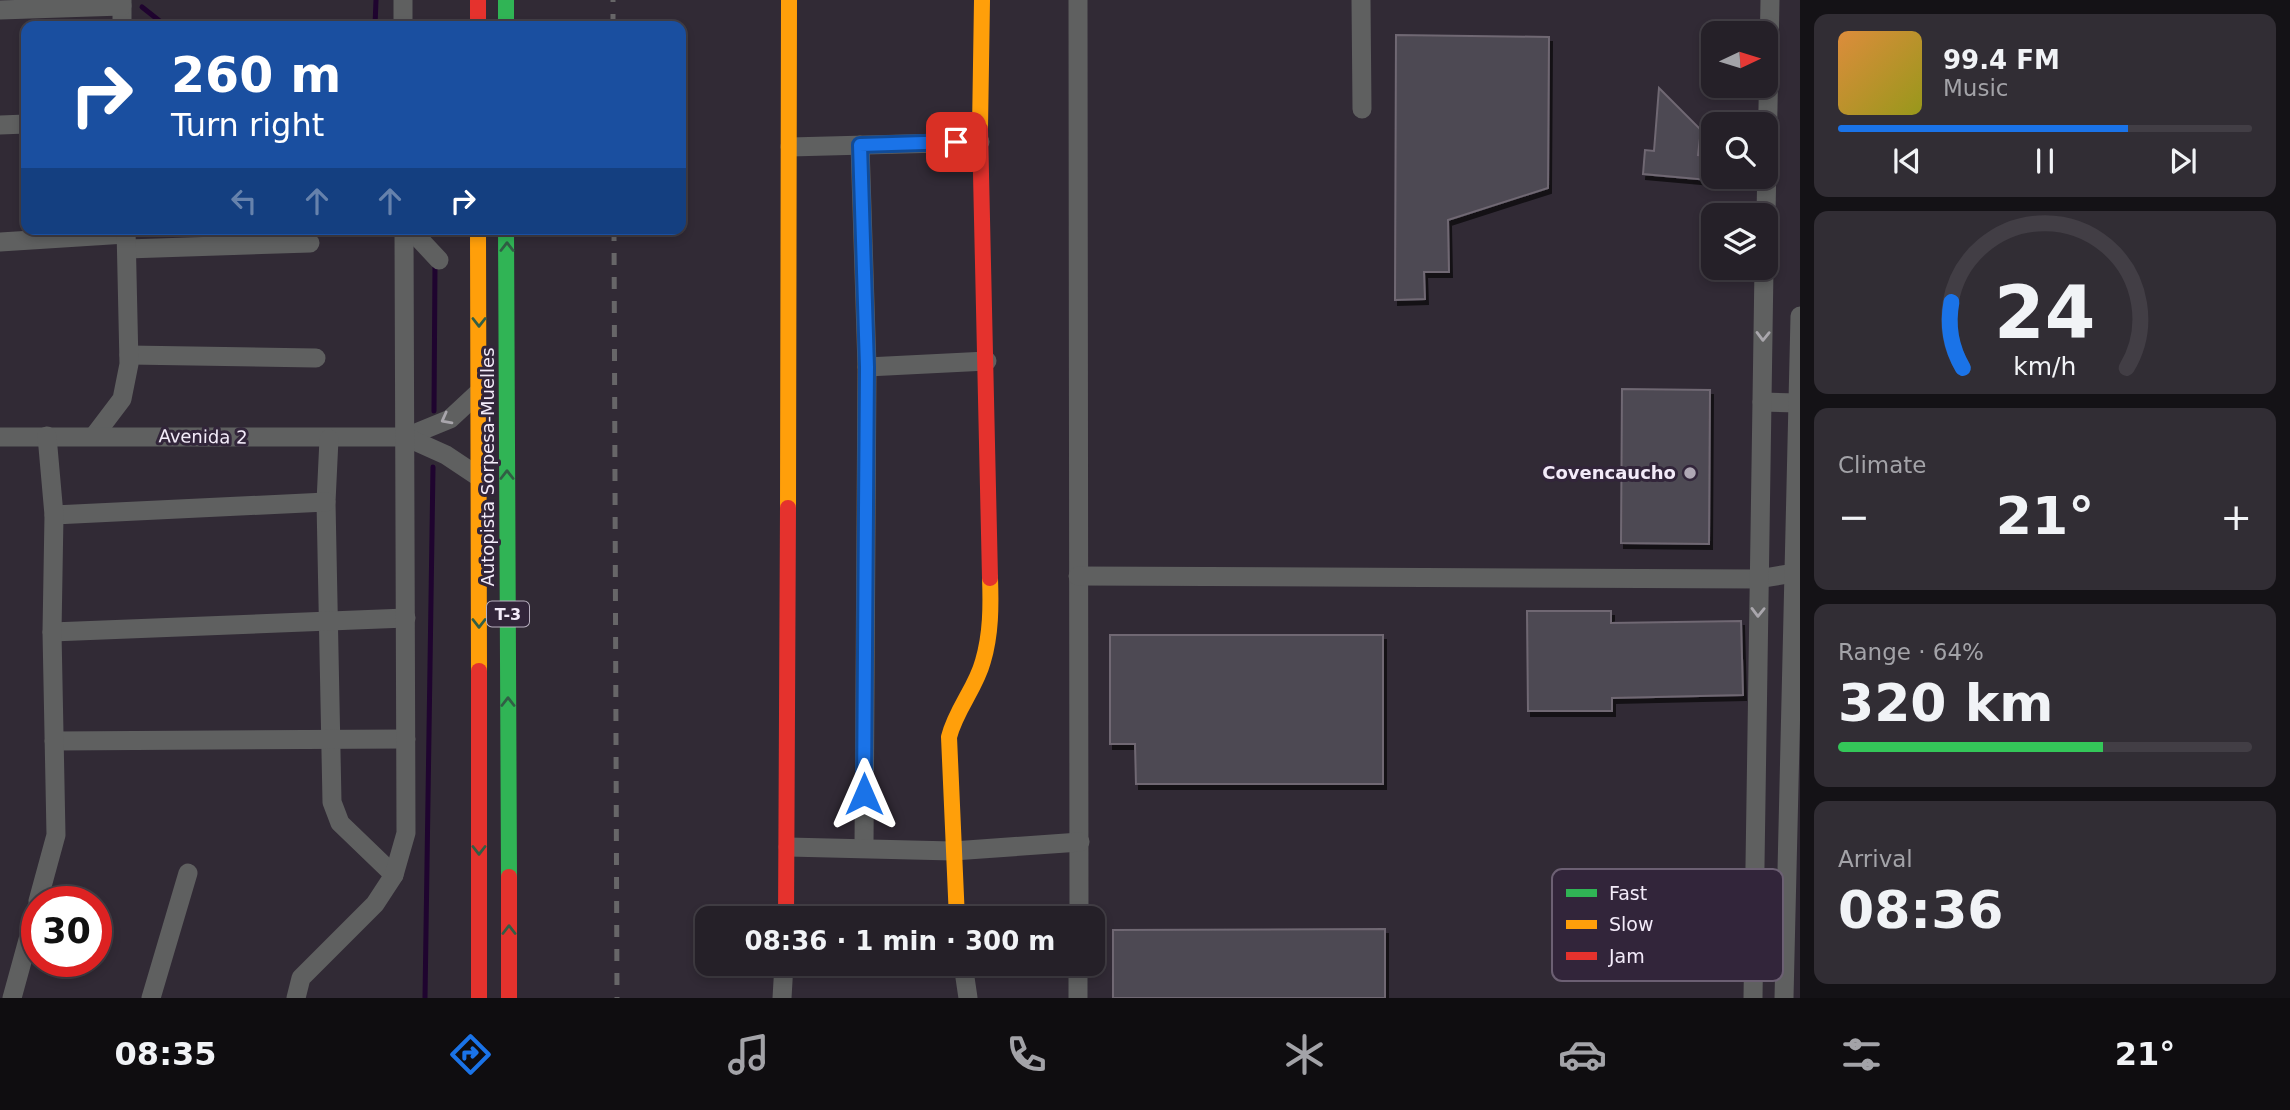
<!DOCTYPE html>
<meta charset="utf-8">
<style>
body{margin:0;font-family:"DejaVu Sans",sans-serif;background:#312d34;color:#f1f3f6;height:100vh;display:flex;flex-direction:column;font-size:26px;white-space:nowrap}
*{box-sizing:border-box;margin:0}
p{font-size:23px;color:#a3a3a8}
.icon{flex:none;width:38px;height:38px;fill:none;stroke:currentColor;stroke-width:2;stroke-linecap:round;stroke-linejoin:round}
.map{position:relative;flex:1;overflow:hidden}
.details{display:flex;flex-direction:column;gap:14px;padding:14px;background:#141216;width:490px}
.details>*{flex:none}
.guide{position:absolute;left:21px;top:21px;width:665px;height:214px;border-radius:14px;box-shadow:0 4px 10px #0003,0 0 0 2px #423e45;background:#1a4fa0;color:#fff;overflow:hidden}
.needle{width:46px;rotate:86deg}
.tools{position:absolute;left:1701px;top:21px;display:grid;gap:14px}
.tools a{display:grid;place-items:center;width:77px;height:77px;border-radius:14px;background:#252028;box-shadow:0 4px 10px #0003,0 0 0 2px #423e45;font-size:35px}
.speed{position:absolute;left:21px;top:886px;display:flex;gap:14px;font-size:35px;font-weight:700;text-align:center}
.speed>*{display:grid;place-content:center;width:91px;height:91px;border-radius:50%;background:#252028;box-shadow:0 4px 10px #0003,0 0 0 2px #423e45;line-height:1}
.speed .limit{border:10px solid #d22;background:#fff;color:#111}
.pin{position:absolute;display:grid;place-items:center;width:60px;height:60px;color:#fff;margin:-30px;border-radius:14px;box-shadow:0 4px 10px #0006}
.me{position:absolute;width:77px;margin:-38px;rotate:0deg;stroke-linejoin:round;filter:drop-shadow(0 0 5px #0008)}
.turn{display:flex;align-items:center;gap:24px;height:147px;padding:0 35px;font-size:32px}
.turn .icon{width:91px;height:91px;stroke-width:2.5}
.turn b{display:block;font-size:49px;line-height:60px}
.lanes{display:flex;align-items:center;height:66px;padding:0 35px;background:#0003;justify-content:center;gap:35px;direction:ltr}
.lanes .off{opacity:.35}
.big{font-size:52px;font-weight:800;line-height:1.1}
.details .tile{flex:1;display:flex;flex-direction:column;justify-content:center;gap:10px;min-width:0;padding:0 24px;border-radius:14px;background:#312d34}
.details .dial{align-items:center;gap:0}
.dial svg{height:182px;overflow:visible;fill:none;stroke:#423e45;stroke-width:7;stroke-linecap:round;text-anchor:middle}
.dial text{fill:#f1f3f6;stroke:none}
.song{display:flex;align-items:center;gap:21px}
.cover{width:84px;height:84px;border-radius:10px;background:linear-gradient(135deg,hsl(30 70% 55%),hsl(60 70% 35%))}
.played{height:7px;border-radius:4px;background:linear-gradient(90deg,#1a73e8 70%,#423e45 70%)}
.keys{display:flex;justify-content:space-around;direction:ltr}
.heat{display:flex;justify-content:space-between;align-items:center;font-size:38px;direction:ltr}
.charge{height:10px;border-radius:5px;background:linear-gradient(90deg,#34c759 64%,#423e45 0)}
.trip{position:absolute;left:695px;top:906px;width:410px;height:70px;border-radius:14px;background:#252028;box-shadow:0 4px 10px #0003,0 0 0 2px #423e45;font-weight:800;line-height:70px;text-align:center}
.tabs{display:flex;height:112px;justify-content:space-around;align-items:center;background:#0f0d10;color:#a3a3a8}
.tabs .icon{width:49px;height:49px}
.tabs .selected{color:#1a73e8}
.tabs b{font-size:32px;color:#f1f3f6}
main{display:flex;flex:1;min-height:0}
.map>svg:first-child{display:block}
</style>
<main>
<div class="map">
<svg width="1800" height="998" viewBox="0 0 1800 998">
<defs>
<filter id="shadow"><feDropShadow dx="3" dy="5" stdDeviation="0" flood-color="#0009"/></filter>
</defs>
<rect width="100%" height="100%" fill="#312a35"/>
<g fill="none" stroke-linecap="round" stroke-linejoin="round">
<g stroke="#1f042f" stroke-width="5">
<path d="M142,7L166,26"/>
<path d="M375,26L376,0"/>
<path d="M434,411L435,264"/>
<path d="M425,998L433,467"/>
</g>
</g>
<g fill="#4e4952" stroke="#6f6873" stroke-width="2" filter="url(#shadow)">
<path d="M1396,35L1549,37L1548,188L1448,220L1449,272H1424L1425,299L1395,300Z"/>
<path d="M1659,88L1701,130L1698,155L1710,156L1708,180L1643,174L1645,150L1654,151Z"/>
<path d="M1622,389L1710,390L1709,544L1621,543Z"/>
<path d="M1527,611H1611V623L1741,621L1743,695L1612,698V711H1528Z"/>
<path d="M1110,635H1383V784H1136L1135,744H1110Z"/>
<path d="M1385,929V998H1113V930Z"/>
</g>
<g fill="none" stroke-linecap="round" stroke-linejoin="round">
<g stroke="#5f6060" stroke-width="19">
<path d="M122,0V26"/>
<path d="M403,0V26"/>
<path d="M1078,0L1079,919"/>
<path d="M1361,0L1362,109"/>
<path d="M0,10L122,6"/>
<path d="M0,125L26,124"/>
<path d="M860,145L867,367L864,847"/>
<path d="M790,147L980,142"/>
<path d="M1766,215L1770,0"/>
<path d="M410,229L439,260"/>
<path d="M0,242L126,234"/>
<path d="M127,249L310,243"/>
<path d="M129,355L316,358"/>
<path d="M867,367L987,361"/>
<path d="M1762,402L1798,403"/>
<path d="M94,436L122,399L129,364L126,229"/>
<path d="M0,437H406L450,419L479,392"/>
<path d="M406,437L446,455L479,477"/>
<path d="M329,439L326,502L332,802L340,823L394,875"/>
<path d="M54,515L326,502"/>
<path d="M1078,576L1758,579L1794,573"/>
<path d="M52,632L406,618"/>
<path d="M54,741L406,739"/>
<path d="M788,847L953,851L1080,842"/>
<path d="M38,901L56,835L52,632L54,515L47,436"/>
<path d="M963,964L968,998"/>
<path d="M12,998L37,907"/>
<path d="M151,998L188,873"/>
<path d="M296,998L301,978L375,904L394,875L406,833L404,229"/>
<path d="M782,998L784,964"/>
<path d="M1078,998V964"/>
<path d="M1753,998L1764,268"/>
<path d="M1784,998L1800,316"/>
</g>
<g stroke="#30b455" stroke-width="16">
<path d="M506,0V26"/>
<path d="M506,229L509,877"/>
</g>
<g stroke="#ff9f0a" stroke-width="16">
<path d="M980,129L982,0"/>
<path d="M478,229L479,671"/>
<path d="M788,508L789,0"/>
<path d="M957,919L949,737C956,709 976,688 983,661C991,634 991,606 990,578"/>
</g>
<g stroke="#e5322d" stroke-width="16">
<path d="M478,0V26"/>
<path d="M980,129L990,578"/>
<path d="M479,671V998"/>
<path d="M509,877V998"/>
<path d="M786,919L788,508"/>
</g>
<g stroke="#676668" stroke-width="5" stroke-dasharray="12 12" stroke-linecap="butt">
<path d="M613,26V0"/>
<path d="M614,229L617,998"/>
</g>
</g>
<defs><path id="oneway-chevron" d="M-2-3.5L2.5 0L-2 3.5" fill="none" stroke-width="1.6" stroke-linecap="round" stroke-linejoin="round" transform="scale(1.75)"/></defs>
<g stroke="#315e45">
<use href="#oneway-chevron" transform="translate(507 247) rotate(-90)"/>
<use href="#oneway-chevron" transform="translate(479 322) rotate(90)"/>
<use href="#oneway-chevron" transform="translate(507 475) rotate(-90)"/>
<use href="#oneway-chevron" transform="translate(479 623) rotate(90)"/>
<use href="#oneway-chevron" transform="translate(508 702) rotate(-90)"/>
<use href="#oneway-chevron" transform="translate(479 850) rotate(90)"/>
<use href="#oneway-chevron" transform="translate(509 930) rotate(-90)"/>
</g>
<g stroke="#a9a6ac">
<use href="#oneway-chevron" transform="translate(1763 336) rotate(91)"/>
<use href="#oneway-chevron" transform="translate(446 419) rotate(152)"/>
<use href="#oneway-chevron" transform="translate(1758 612) rotate(91)"/>
</g>
<g fill="none" stroke-linecap="round" stroke-linejoin="round">
<g stroke="#114b97" stroke-width="18">
<path id="route" d="M864,794L867,367L860,145L956,142"/>
</g>
<use href="#route" stroke="#1a73e8" stroke-width="12"/>
</g>
<circle fill="#afa7b4" stroke="#32253a" stroke-width="2.5" cx="1690" cy="473" r="7"/>
<g text-anchor="middle" stroke-width="6" stroke-linejoin="round" paint-order="stroke">
<rect fill="#32253a" stroke="#b9b0c0" stroke-width="2" x="487" y="601.5" width="42" height="25" rx="5"/>
<g font-size="16" font-weight="bold" fill="#f3ebf9">
<text x="508" y="620">T-3</text>
</g>
<g font-size="18" fill="#f3ebf9" stroke="#32253a">
<text transform="translate(203 437) rotate(1)" y="6">Avenida 2</text>
<text transform="translate(488 467) rotate(-90)" y="6">Autopista Sorpesa-Muelles</text>
</g>
<g font-size="18" font-weight="bold" fill="#f3ebf9" stroke="#32253a" text-anchor="end">
<text x="1676" y="479">Covencaucho</text>
</g>
</g>
<rect x="1552" y="869" width="231" height="112" rx="10" fill="#32253a" stroke="#6c6073" stroke-width="2"/>
<rect x="1566" y="889" width="31" height="8" fill="#30b455"/>
<rect x="1566" y="920" width="31" height="9" fill="#ff9f0a"/>
<rect x="1566" y="952" width="31" height="8" fill="#e5322d"/>
<g font-size="19" fill="#f3ebf9">
<text x="1609" y="900">Fast</text>
<text x="1609" y="931">Slow</text>
<text x="1609" y="963">Jam</text>
</g>
</svg>
<div class="tools">
<a><svg class="needle" viewBox="-14 -14 28 28"><path d="M0-13l5 13h-10z" fill="#e53935"/><path d="M0 13l5-13h-10z" fill="#a3a3a8"/></svg></a>
<a><svg class="icon" aria-label="search" viewBox="0 0 24 24"><circle cx="10" cy="10" r="6"/><path d="M15 15l6 6"/></svg></a>
<a><svg class="icon" aria-label="layers" viewBox="0 0 24 24"><path d="M12 4l9 5-9 5-9-5zM3 14l9 5 9-5"/></svg></a>
</div>
<div class="speed"><div class="limit">30</div></div>
<div class="pin" style="left:956px;top:142px;background:#d93025"><svg class="icon" aria-label="arrive" viewBox="0 0 24 24"><path d="M6 21V4h12l-3 4 3 4H6"/></svg></div>
<svg class="me" style="left:864px;top:794px" viewBox="-20 -20 40 40"><path d="M0-17L14 15 0 8-14 15z" fill="#1a73e8" stroke="#fff" stroke-width="4"/></svg>
<div class="trip">08:36 · 1 min · 300 m</div>
<div class="guide">
<div class="turn"><svg class="icon" aria-label="right" viewBox="0 0 24 24"><path d="M7 20v-9h11M14 6l5 5-5 5"/></svg><div><b>260 m</b>Turn right</div></div>
<div class="lanes"><svg class="icon off" aria-label="left" viewBox="0 0 24 24"><path d="M17 20v-9H6M10 6l-5 5 5 5"/></svg><svg class="icon off" aria-label="ahead" viewBox="0 0 24 24"><path d="M12 20V5M6 11l6-6 6 6"/></svg><svg class="icon off" aria-label="ahead" viewBox="0 0 24 24"><path d="M12 20V5M6 11l6-6 6 6"/></svg><svg class="icon" aria-label="right" viewBox="0 0 24 24"><path d="M7 20v-9h11M14 6l5 5-5 5"/></svg></div>
</div>
</div>
<section class="details">
<div class="tile">
<div class="song"><i class="cover"></i><div><b>99.4 FM</b><p>Music</p></div></div>
<div class="played"></div>
<div class="keys"><svg class="icon" aria-label="previous" viewBox="0 0 24 24"><path d="M18 5L8 12l10 7zM5 5v14"/></svg><svg class="icon" aria-label="pause" viewBox="0 0 24 24"><path d="M8 5v14M16 5v14"/></svg><svg class="icon" aria-label="next" viewBox="0 0 24 24"><path d="M6 5l10 7-10 7zM19 5v14"/></svg></div>
</div>
<div class="tile dial"><svg viewBox="0 0 100 80">
<path d="M14 69A42 42 0 1 1 86 69"/>
<path d="M14 69A42 42 0 0 1 9 40" stroke="#1a73e8"/>
<text x="50" y="56" font-size="32" font-weight="700">24</text>
<text x="50" y="72" font-size="11">km/h</text>
</svg></div>
<div class="tile"><p>Climate</p>
<div class="heat"><a>−</a><b class="big">21°</b><a>+</a></div>
</div>
<div class="tile"><p>Range · 64%</p><b class="big">320 km</b><div class="charge"></div></div>
<div class="tile"><p>Arrival</p><b class="big">08:36</b></div>
</section>
</main>
<nav class="tabs">
<b>08:35</b>
<svg class="icon selected" aria-label="directions" viewBox="0 0 24 24"><path d="M12 3l9 9-9 9-9-9zM9 14v-3h6M13 9l2 2-2 2"/></svg>
<svg class="icon" aria-label="music" viewBox="0 0 24 24"><path d="M9 18V5l10-2v13"/><circle cx="6" cy="18" r="3"/><circle cx="16" cy="16" r="3"/></svg>
<svg class="icon" aria-label="phone" viewBox="0 0 24 24"><path d="M5 4h4l2 5-3 2q2 4 5 5l2-3 5 2v4C11 20 4 13 5 4z"/></svg>
<svg class="icon" aria-label="climate" viewBox="0 0 24 24"><path d="M12 3v18M4 7l16 10M4 17L20 7"/></svg>
<svg class="icon" aria-label="car" viewBox="0 0 24 24"><path d="M5 17H2v-5l4-1 3-4h7l3 4 3 1v5h-3M9 17h6M6 11h13"/><circle cx="7" cy="17" r="2"/><circle cx="17" cy="17" r="2"/></svg>
<svg class="icon" aria-label="filters" viewBox="0 0 24 24"><path d="M4 7h16M4 17h16"/><circle cx="9" cy="7" r="2"/><circle cx="15" cy="17" r="2"/></svg>
<b>21°</b>
</nav>
